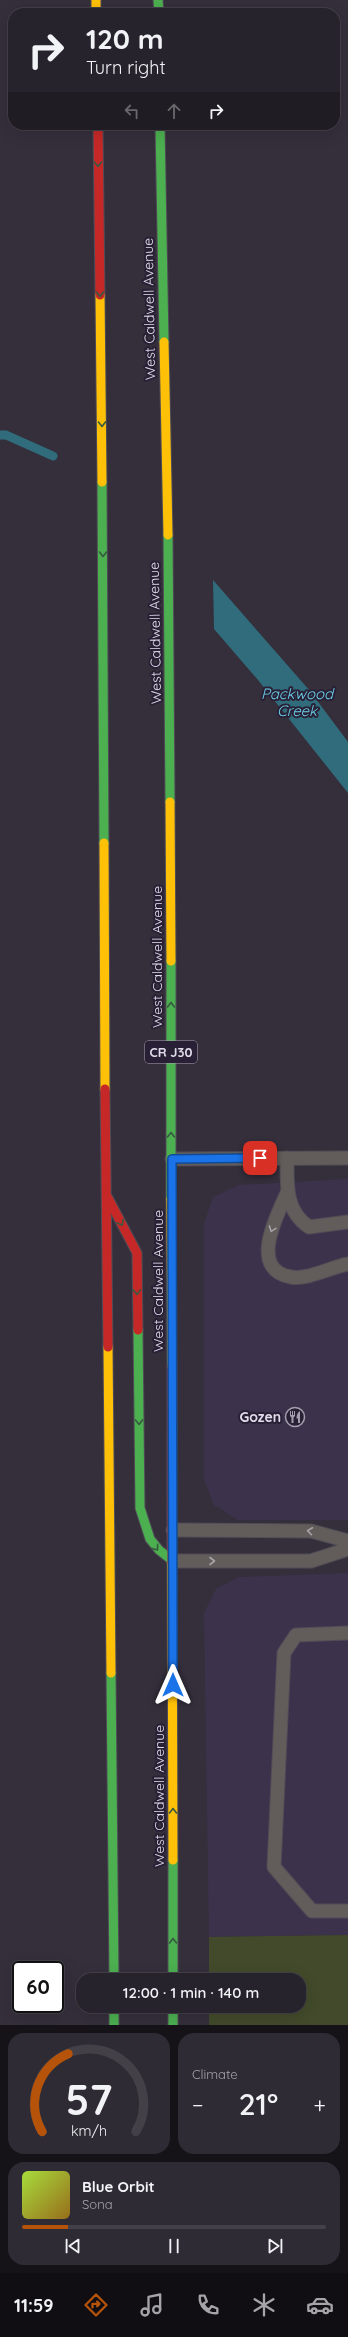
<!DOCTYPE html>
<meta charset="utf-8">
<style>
body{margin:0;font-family:Quicksand,sans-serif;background:#2f2b34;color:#f1f3f6;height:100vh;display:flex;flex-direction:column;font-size:15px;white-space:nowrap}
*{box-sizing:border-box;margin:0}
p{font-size:13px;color:#a4a4a9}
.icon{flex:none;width:22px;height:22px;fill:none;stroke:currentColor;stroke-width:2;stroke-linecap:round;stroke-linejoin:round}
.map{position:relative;height:2025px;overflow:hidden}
.side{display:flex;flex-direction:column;gap:8px;padding:8px;background:#151318;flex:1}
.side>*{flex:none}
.guide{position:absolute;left:8px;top:8px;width:332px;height:122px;border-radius:16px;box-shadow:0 4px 16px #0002,0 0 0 1px #434048;background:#27232c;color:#f1f3f6;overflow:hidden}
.speed{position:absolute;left:12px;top:1961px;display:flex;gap:8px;font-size:20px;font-weight:700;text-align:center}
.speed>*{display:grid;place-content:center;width:52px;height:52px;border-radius:50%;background:#27232c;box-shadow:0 4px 16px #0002,0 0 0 1px #434048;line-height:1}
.speed .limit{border:2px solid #111;border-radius:6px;background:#fff;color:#111}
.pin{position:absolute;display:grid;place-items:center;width:34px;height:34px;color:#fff;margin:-17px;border-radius:8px;box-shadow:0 2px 6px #0006}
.me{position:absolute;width:44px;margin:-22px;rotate:0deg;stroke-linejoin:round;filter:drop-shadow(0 0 3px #0008)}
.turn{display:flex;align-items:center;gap:14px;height:84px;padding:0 12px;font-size:18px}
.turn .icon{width:52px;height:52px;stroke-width:2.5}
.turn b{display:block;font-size:28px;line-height:34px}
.lanes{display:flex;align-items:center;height:38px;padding:0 12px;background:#0003;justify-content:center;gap:20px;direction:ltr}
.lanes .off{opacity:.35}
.big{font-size:30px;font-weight:600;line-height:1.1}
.side .card{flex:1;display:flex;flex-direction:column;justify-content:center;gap:6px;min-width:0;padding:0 14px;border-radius:16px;background:#2f2b34}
.side .dial{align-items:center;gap:0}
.dial svg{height:104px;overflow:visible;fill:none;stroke:#434048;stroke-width:7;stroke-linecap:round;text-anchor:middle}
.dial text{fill:#f1f3f6;stroke:none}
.song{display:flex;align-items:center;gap:12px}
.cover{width:48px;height:48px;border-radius:6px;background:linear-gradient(135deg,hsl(80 70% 55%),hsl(40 70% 35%))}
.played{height:4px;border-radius:2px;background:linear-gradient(90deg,#b45309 15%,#434048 15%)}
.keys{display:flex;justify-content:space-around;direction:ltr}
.heat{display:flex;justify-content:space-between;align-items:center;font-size:22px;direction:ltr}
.side .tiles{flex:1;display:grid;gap:8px;grid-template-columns:1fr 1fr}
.card:last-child{grid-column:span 2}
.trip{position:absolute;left:76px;top:1973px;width:230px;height:40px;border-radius:16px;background:#27232c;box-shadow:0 4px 16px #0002,0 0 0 1px #434048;font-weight:600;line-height:40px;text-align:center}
.tabs{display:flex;height:64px;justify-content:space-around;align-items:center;background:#100e12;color:#a4a4a9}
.tabs .icon{width:28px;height:28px}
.tabs .active{color:#b45309}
.tabs b{font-size:18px;color:#f1f3f6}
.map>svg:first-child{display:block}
</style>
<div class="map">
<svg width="348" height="2025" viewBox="0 0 348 2025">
<rect width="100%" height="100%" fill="#342f3b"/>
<g fill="#3d324c">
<path d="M348,1179V1520H238L214,1505L204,1479V1224L213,1197L239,1185Z"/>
<path d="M348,1573V1935L209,1937L204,1613L216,1589L239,1577Z"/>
</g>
<path fill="#424a2b" d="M348,1935V2025H209V2006H299V1980H209V1937Z"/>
<path fill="#306c7c" d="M213,580L310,691L348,742V793L258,680L214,629Z"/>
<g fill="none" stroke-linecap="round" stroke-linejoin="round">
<path stroke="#306c7c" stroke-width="9" d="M0,435H6L53,456"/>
<g stroke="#504c56" stroke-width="15">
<g id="lane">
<path d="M287,1158C287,1185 285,1211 309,1227L348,1222"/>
<path d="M172,1159L348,1158"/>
<path d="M287,1193C277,1215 248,1270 291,1277C308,1280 331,1267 348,1264"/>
<path d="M173,1530L311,1531L348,1541"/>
<path d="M173,1561H311L348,1549"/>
<path d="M348,1633L296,1635L284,1653L274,1867L312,1911H348"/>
</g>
</g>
<g stroke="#504c56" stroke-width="11">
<g id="fast">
<path d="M158,0L159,13"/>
<path d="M160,125L164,342"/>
<path d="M102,482L104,843"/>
<path d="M168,535L170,802"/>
<path d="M171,961V1199"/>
<path d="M138,1330L140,1508L150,1539L159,1550L173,1561"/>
<path d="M111,1673L114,1980"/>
<path d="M173,1860V1980"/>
<path d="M114,2006V2025"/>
<path d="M173,2006V2025"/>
</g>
</g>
<g stroke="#504c56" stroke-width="11">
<g id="slow">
<path d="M96,0V13"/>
<path d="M100,295L102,482"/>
<path d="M164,342L168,535"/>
<path d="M170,802L171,961"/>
<path d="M104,843L105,1089"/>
<path d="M171,1199L172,1367"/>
<path d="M108,1347L111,1673"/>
<path d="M172,1563L173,1860"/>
</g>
</g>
<g stroke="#504c56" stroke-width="11">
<g id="jam">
<path d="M98,125L100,295"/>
<path d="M105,1089L108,1347"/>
<path d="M108,1198L137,1253L138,1330"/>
<path d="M172,1367V1563"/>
</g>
</g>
<use href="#lane" stroke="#625d5a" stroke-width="13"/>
<use href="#fast" stroke="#4caf50" stroke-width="9"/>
<use href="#slow" stroke="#ffc107" stroke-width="9"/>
<use href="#jam" stroke="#c62828" stroke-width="9"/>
</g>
<defs><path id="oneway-chevron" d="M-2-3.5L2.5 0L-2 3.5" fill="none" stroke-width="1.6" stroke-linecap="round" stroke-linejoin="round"/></defs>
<g stroke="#375940">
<use href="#oneway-chevron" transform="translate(98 164) rotate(89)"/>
<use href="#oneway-chevron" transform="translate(100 294) rotate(89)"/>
<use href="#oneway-chevron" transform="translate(102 424) rotate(89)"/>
<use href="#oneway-chevron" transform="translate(103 554) rotate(90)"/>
<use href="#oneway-chevron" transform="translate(171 1005) rotate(-90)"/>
<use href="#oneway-chevron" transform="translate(171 1135) rotate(-90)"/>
<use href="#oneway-chevron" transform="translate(121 1223) rotate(62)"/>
<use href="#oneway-chevron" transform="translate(137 1292) rotate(89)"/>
<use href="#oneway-chevron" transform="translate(139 1422) rotate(89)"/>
<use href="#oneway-chevron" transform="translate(156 1548) rotate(54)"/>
<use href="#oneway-chevron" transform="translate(173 1811) rotate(-90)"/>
<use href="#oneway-chevron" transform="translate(173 1941) rotate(-90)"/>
</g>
<g stroke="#a8a3a9">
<use href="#oneway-chevron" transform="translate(272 1229) rotate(110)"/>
<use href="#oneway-chevron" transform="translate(310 1531) rotate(-172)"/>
<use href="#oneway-chevron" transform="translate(212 1561)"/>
</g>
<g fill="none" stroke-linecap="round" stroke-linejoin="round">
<g stroke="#114b97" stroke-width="10">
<path id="route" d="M173,1685L172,1159L260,1158"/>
</g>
<use href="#route" stroke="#1a73e8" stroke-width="7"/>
</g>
<defs>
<g id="restaurant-ring" transform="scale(1)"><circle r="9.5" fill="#292036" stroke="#a49fad" stroke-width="1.5"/><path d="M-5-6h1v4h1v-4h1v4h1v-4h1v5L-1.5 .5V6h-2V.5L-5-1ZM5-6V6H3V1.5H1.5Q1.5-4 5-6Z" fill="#a49fad"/></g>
</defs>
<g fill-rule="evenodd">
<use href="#restaurant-ring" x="295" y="1417"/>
</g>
<g text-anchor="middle" stroke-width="4" stroke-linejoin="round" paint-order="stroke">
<rect fill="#292036" stroke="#aaa4b4" stroke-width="1" x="145" y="1041" width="52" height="22" rx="3"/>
<g font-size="13" font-weight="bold" fill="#e1dcea">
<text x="171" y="1057">CR J30</text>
</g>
<g font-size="14" fill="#e1dcea" stroke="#292036">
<text transform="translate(149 309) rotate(-91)" y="5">West Caldwell Avenue</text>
<text transform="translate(155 633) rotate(-91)" y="5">West Caldwell Avenue</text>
<text transform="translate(157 957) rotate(-90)" y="5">West Caldwell Avenue</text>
<text transform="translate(158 1281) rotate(-90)" y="5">West Caldwell Avenue</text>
<text transform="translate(159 1796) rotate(-90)" y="5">West Caldwell Avenue</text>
</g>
<g font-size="14" font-weight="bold" fill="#e1dcea" stroke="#292036" text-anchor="end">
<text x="281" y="1422">Gozen</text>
</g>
<g font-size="15" font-style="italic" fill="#6bd0e9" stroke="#292036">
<text x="297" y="699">Packwood<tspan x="297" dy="17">Creek</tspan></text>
</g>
</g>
</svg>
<div class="speed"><div class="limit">60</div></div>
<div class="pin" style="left:260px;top:1158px;background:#d93025"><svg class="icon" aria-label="arrive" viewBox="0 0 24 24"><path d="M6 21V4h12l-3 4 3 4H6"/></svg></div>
<svg class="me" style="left:173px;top:1685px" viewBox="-20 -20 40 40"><path d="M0-17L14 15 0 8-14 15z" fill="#1a73e8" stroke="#fff" stroke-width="4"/></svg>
<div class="trip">12:00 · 1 min · 140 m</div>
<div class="guide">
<div class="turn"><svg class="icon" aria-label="right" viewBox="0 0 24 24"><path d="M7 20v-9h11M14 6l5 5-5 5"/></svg><div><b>120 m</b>Turn right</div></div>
<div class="lanes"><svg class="icon off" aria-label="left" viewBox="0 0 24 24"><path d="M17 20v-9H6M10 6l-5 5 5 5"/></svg><svg class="icon off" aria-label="ahead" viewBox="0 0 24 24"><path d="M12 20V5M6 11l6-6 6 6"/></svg><svg class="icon" aria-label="right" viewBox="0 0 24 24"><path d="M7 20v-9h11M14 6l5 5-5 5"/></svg></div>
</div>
</div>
<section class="side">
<div class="tiles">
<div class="card dial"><svg viewBox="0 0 100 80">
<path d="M14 69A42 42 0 1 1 86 69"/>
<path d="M14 69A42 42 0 0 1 34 9" stroke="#b45309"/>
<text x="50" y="56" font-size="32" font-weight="700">57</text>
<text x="50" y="72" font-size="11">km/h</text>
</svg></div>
<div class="card"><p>Climate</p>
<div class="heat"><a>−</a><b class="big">21°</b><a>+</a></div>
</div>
<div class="card">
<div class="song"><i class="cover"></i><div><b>Blue Orbit</b><p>Sona</p></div></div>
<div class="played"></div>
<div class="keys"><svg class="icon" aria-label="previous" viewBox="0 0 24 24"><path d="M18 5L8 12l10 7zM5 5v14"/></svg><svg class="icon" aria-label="pause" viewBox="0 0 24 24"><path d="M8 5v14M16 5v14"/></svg><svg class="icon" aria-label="next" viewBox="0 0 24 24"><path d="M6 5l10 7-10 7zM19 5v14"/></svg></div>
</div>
</div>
</section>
<nav class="tabs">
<b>11:59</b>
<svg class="icon active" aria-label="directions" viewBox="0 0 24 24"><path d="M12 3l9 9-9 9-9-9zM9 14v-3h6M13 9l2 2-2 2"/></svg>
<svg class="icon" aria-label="music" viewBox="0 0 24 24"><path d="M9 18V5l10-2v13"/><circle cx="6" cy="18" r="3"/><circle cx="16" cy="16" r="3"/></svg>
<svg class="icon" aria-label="phone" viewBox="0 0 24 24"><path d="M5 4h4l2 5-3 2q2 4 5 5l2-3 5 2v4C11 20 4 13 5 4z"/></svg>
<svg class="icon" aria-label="climate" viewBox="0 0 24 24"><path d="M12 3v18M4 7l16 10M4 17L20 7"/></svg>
<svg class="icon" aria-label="car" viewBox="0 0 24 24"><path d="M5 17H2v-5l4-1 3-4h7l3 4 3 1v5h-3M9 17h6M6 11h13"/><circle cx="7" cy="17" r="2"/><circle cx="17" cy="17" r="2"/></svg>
</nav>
